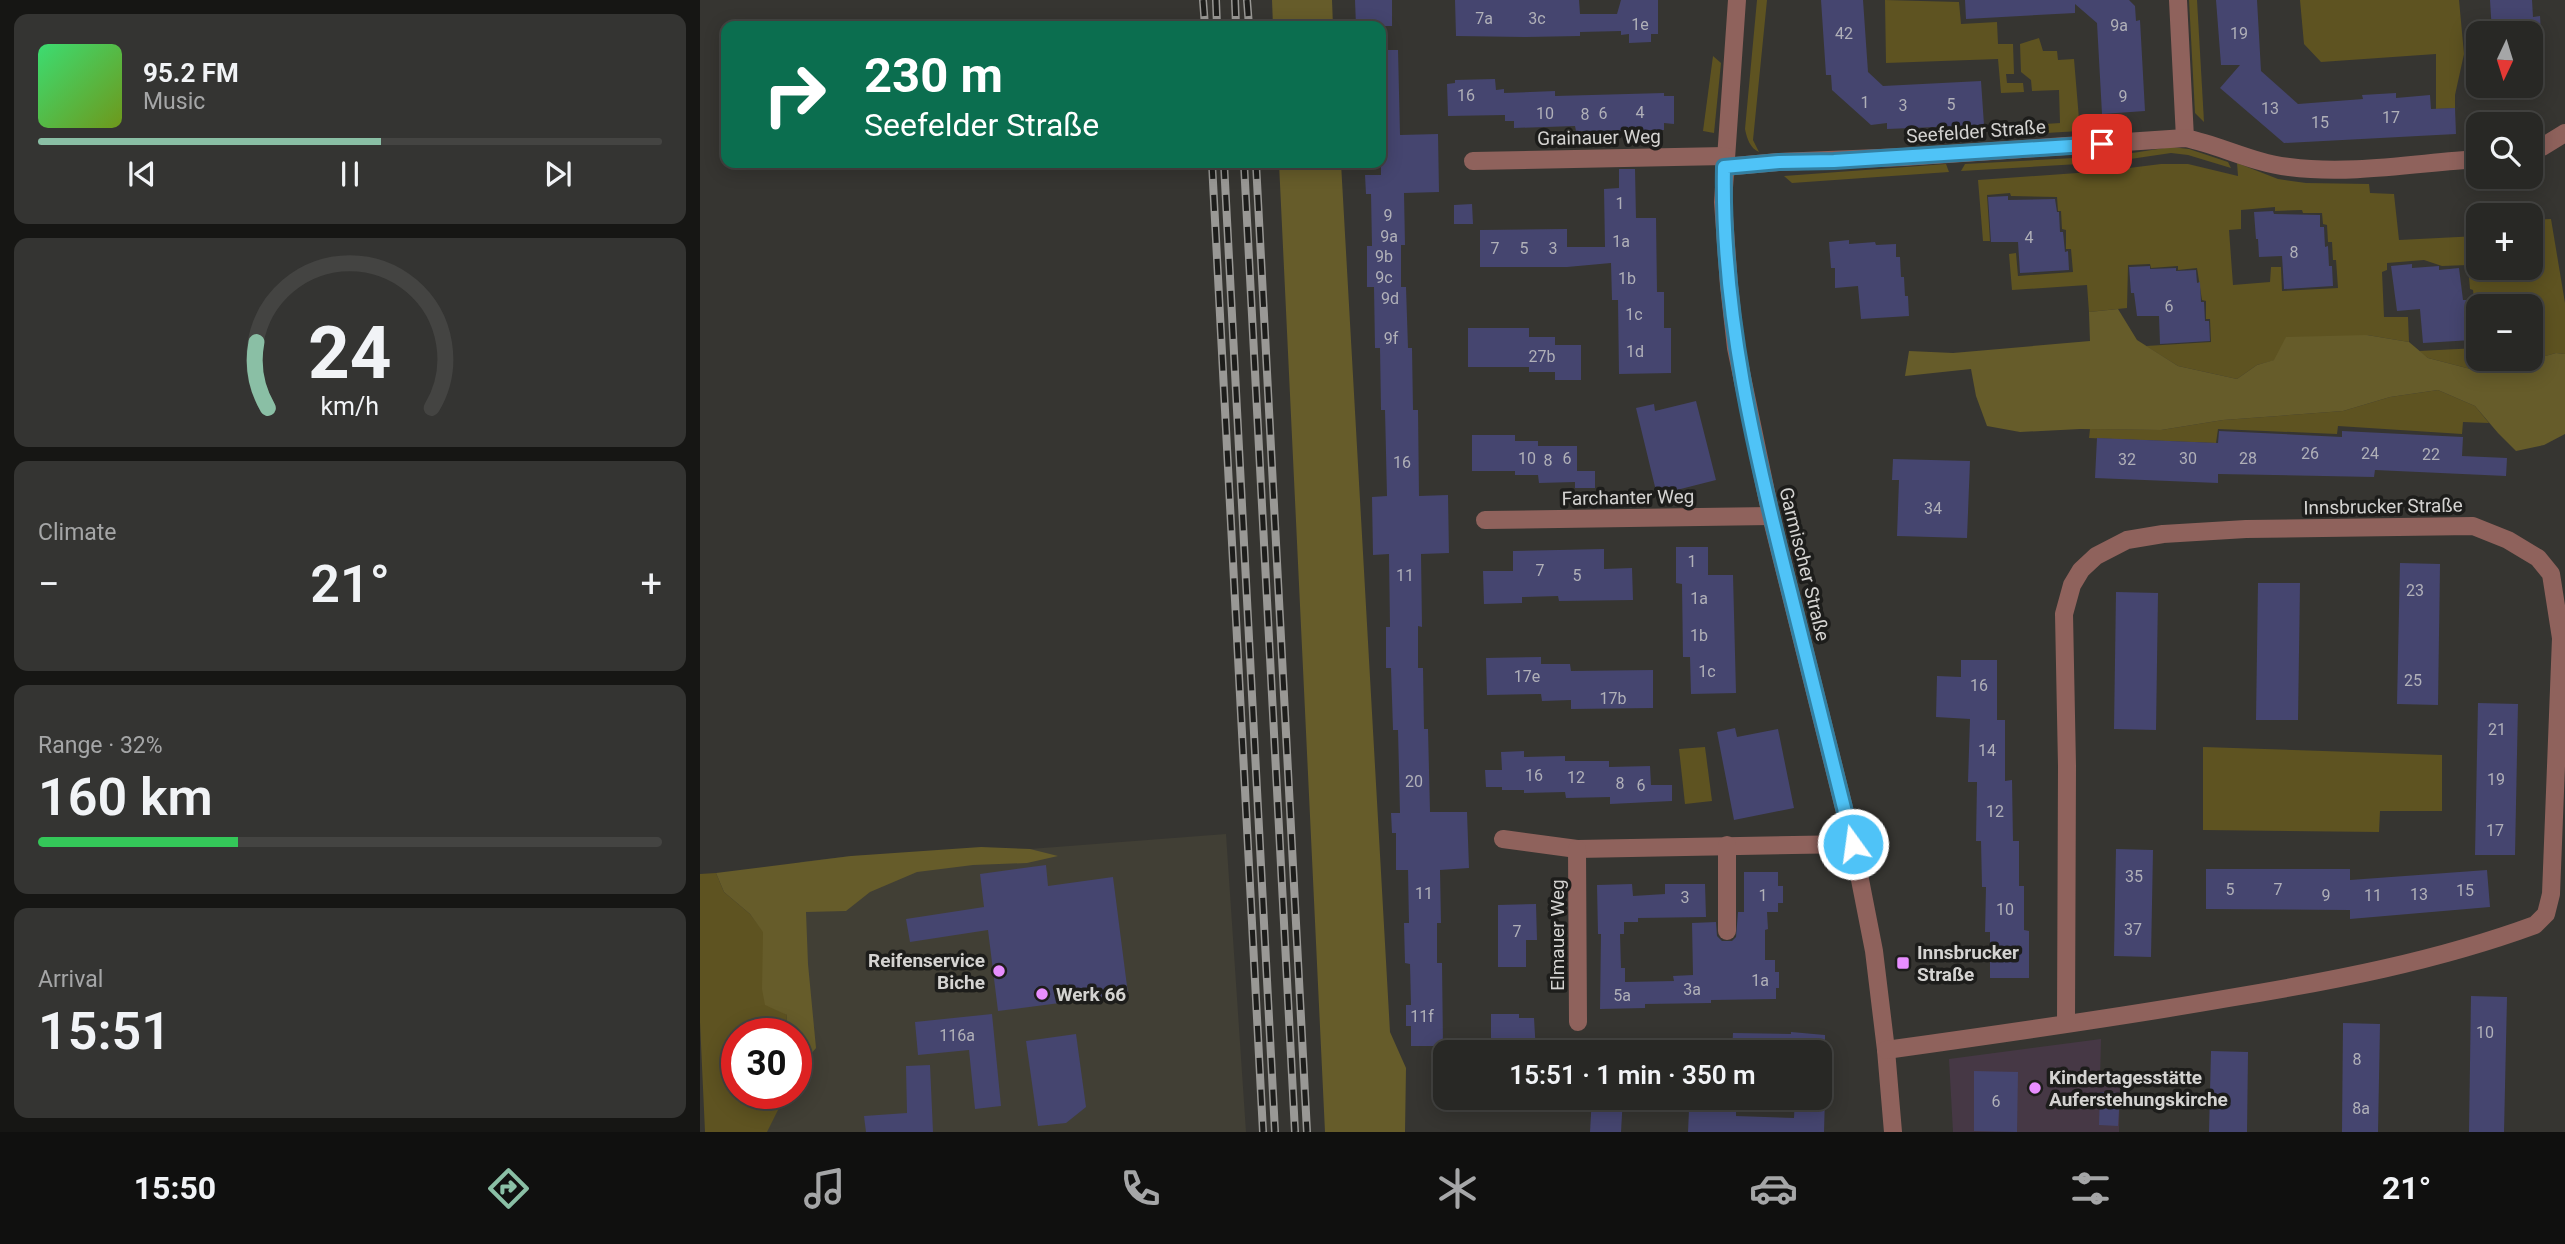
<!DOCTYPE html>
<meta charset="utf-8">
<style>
body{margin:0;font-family:Roboto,sans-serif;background:#343432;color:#f1f3f6;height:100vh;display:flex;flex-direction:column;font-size:26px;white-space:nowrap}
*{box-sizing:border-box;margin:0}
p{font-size:23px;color:#a5a6a7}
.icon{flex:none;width:38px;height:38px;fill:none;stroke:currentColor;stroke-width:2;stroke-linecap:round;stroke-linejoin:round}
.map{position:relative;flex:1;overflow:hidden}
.sheet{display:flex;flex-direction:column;gap:14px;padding:14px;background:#161614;width:700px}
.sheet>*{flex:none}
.guide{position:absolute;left:21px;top:21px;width:665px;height:147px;border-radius:14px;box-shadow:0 4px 18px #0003,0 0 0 2px #444442;background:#0b6e4f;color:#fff;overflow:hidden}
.needle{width:46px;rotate:184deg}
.tools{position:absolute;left:1766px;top:21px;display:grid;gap:14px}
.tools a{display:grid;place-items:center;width:77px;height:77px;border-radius:14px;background:#282825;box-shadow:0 4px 18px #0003,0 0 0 2px #444442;font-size:35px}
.speed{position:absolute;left:21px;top:1018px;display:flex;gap:14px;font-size:35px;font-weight:700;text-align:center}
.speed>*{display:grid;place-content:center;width:91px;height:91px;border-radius:50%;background:#282825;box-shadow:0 4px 18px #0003,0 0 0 2px #444442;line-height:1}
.speed .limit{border:10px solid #d22;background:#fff;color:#111}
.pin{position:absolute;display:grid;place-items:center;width:60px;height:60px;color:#fff;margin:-30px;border-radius:14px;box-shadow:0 4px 10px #0006}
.me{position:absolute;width:77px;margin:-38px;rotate:346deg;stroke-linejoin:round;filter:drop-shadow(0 0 5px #0008)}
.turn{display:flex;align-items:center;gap:24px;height:147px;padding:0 28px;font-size:32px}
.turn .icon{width:91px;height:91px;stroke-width:2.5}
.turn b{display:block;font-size:49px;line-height:60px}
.big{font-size:52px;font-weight:600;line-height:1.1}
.sheet .card{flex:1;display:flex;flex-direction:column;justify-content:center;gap:10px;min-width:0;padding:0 24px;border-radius:14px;background:#343432}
.sheet .dial{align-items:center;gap:0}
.dial svg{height:182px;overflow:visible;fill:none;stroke:#444442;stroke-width:7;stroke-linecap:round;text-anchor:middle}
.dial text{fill:#f1f3f6;stroke:none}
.song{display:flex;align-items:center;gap:21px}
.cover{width:84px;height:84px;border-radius:10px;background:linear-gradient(135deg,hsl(140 70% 55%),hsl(80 70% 35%))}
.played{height:7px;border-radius:4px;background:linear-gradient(90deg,#8abfa5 55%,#444442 55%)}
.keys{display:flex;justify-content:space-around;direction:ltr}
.heat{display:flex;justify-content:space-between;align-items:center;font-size:38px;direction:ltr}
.charge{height:10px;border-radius:5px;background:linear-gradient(90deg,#34c759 32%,#444442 0)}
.trip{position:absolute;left:733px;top:1040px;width:399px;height:70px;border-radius:14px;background:#282825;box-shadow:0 4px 18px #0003,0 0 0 2px #444442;font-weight:600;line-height:70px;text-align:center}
.menu{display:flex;height:112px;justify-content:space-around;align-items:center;background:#10100f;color:#a5a6a7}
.menu .icon{width:49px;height:49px}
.menu .current{color:#8abfa5}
.menu b{font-size:32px;color:#f1f3f6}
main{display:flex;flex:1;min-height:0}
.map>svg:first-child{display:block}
</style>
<main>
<section class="sheet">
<div class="card">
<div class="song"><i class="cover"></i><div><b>95.2 FM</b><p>Music</p></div></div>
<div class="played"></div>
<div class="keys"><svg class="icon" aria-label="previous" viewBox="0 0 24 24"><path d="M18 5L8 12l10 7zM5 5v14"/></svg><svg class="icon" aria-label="pause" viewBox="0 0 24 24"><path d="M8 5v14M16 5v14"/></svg><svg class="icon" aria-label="next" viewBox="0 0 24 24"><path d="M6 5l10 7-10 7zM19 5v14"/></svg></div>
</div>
<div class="card dial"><svg viewBox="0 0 100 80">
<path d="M14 69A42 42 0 1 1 86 69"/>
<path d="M14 69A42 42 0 0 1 9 40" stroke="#8abfa5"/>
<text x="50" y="56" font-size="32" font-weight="700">24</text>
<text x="50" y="72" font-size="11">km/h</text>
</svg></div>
<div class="card"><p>Climate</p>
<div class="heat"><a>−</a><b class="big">21°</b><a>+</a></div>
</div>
<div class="card"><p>Range · 32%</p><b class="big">160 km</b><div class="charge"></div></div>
<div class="card"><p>Arrival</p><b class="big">15:51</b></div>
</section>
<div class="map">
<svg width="1865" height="1132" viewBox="0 0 1865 1132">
<rect width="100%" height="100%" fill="#363531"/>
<path fill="#413f35" d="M526,834L546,1132H56L76,1094H96V1053L105,1034L100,862L151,856L330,849Z"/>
<path fill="#463845" d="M1401,1039L1400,1081L1420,1082L1419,1132H1253L1249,1059Z"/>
<g fill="#5e5321" fill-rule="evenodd">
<path d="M1057,0H1067L1053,140L1059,152C1050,148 1047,139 1045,129Z"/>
<path d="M1185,0L1259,2L1261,24L1297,22L1298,44H1313L1314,74H1306L1307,83H1323L1324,92L1301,93L1298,59L1186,63Z"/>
<path d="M1489,0H1497L1504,122L1495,113Z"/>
<path d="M1600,0H1759L1764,54L1755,95V108L1736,109V54L1621,62L1604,44Z"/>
<path d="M1339,38L1343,51H1357L1358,60L1374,59L1380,131L1346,133L1345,124L1360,123L1359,90L1332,91L1331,80L1321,72L1320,44Z"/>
<path d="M1013,56L1021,63L1014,133L1003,131Z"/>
<path d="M1471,147L1489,149L1528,162L1531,168L1488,155L1471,153L1410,162L1413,156Z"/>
<path d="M1393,157L1396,163L1261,171L1265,164Z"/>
<path d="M1537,163L1578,179L1606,183L1669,184L1670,193L1694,194L1699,240L1778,236V268H1830L1831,220L1851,219L1865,303V354L1856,353L1786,373L1728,358L1719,351L1778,348V359H1830V306H1778V335L1773,290L1770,289L1768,265L1742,266L1724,260L1687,263V270L1682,272L1684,317H1708L1709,342L1667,335L1557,365L1537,379L1478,366L1446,346L1511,342L1510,319H1506V301L1502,300L1497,268L1478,270V266L1451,268L1450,264L1428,265L1427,308L1389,312L1387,285L1312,290L1309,254L1316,253L1318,276L1373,272L1371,249H1366V230L1362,229L1361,211H1358L1357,197L1311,196L1310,193L1287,195L1290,241H1283L1278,180L1405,171L1461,164H1488L1538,176ZM1575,207V211L1602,210L1603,213H1622L1623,224L1627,225L1628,242H1632L1633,260H1636L1638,288L1582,291L1581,267H1571L1570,282L1533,285L1529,230L1541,229V210Z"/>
<path d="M1246,164L1249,172L1092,183L1084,176Z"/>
<path d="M1738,390L1775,406L1789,423L1763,422L1762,434L1638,426L1637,434L1518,429L1516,443L1389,438L1390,429L1461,430L1523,420L1643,411L1690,397Z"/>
<path d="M1005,747L1012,801L985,804L979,749Z"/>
<path d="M1503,747L1742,755V811H1680L1679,832L1503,830Z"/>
<path d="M16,873L24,892L50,914L64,932V952L78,1009L87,1015L86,1025L77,1034H37V1094H86L67,1132H5L0,1022V874Z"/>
</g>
<g fill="#665c2a">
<path d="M572,0H632L633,26H573Z"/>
<path d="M579,163H641L690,1032L706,1068L705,1132H625Z"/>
<path d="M1418,309L1437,340L1478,366L1537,379L1557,365L1574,360L1586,337L1667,335L1709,342L1728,358L1786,373L1856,353L1865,354V434L1844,445L1816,451L1798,433L1775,406L1738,390L1690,397L1643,411L1523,420L1461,430L1380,429L1320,432L1287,426L1276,396L1271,369L1205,376L1209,351L1253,353L1390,341L1389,312Z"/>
<path d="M281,847L330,849L358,856L327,863L273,865L217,872L170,892L146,911L106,912L108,964L116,1048L100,1067L96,1066V1034H77L86,1025L87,1015L65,1005L62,989L63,932L50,914L24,892L16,873L151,856Z"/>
</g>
<g fill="#45456f">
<path d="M655,0H692V26H656Z"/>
<path d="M755,0H879L880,14H917L921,0H958V34H951V42L929,43V34L921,35V31L880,32V36L825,37L756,36Z"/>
<path d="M1121,0H1163L1168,72L1183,86L1281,81L1284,125L1187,129V123L1171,125L1132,90L1131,75H1126Z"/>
<path d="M1265,0H1429L1435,6L1436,21L1440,20L1445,111L1402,114L1397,23L1375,4V13L1266,19Z"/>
<path d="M1516,0H1557L1561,71L1598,104L1663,99L1662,95L1696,93V98L1730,95L1731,109L1755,108L1756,134L1584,143L1520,88L1540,65H1521Z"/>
<path d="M1790,0H1832L1833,17L1840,16L1841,33H1792Z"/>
<path d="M681,50H698L700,135L738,134L739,192L704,193L705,245H701V287H706L708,348H712L713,410H718L719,496L748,495L749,553L721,554L722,627L718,626V668H723L724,729H728L730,812H767L769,868L740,870L741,923H737V963H742L743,1046H711V1026H706V1005H711L710,964L705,963L704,923H709L708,870H696V833H692L691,813H700L698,730H693L691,668H686V627H690L689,554L673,555L672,497L687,496L685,410H681L680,348H675L674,287H667V246H672L671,194H666L665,175H681Z"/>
<path d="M795,79L796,90L804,89V93L855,91V96L964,93V96H974V124L964,123V130L876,131L875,126L814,128V121H805V115L748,116L747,84L755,83V80Z"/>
<path d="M919,169H935L936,218H956L957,292H964V328H971V373L919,374L918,300H912L911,263L867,267H780V230L867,229V247H905L904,189L919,188Z"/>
<path d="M1308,196V200L1355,199L1357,212H1359L1360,232H1363L1365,252L1368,251L1369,270L1320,273L1318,242H1291L1288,197Z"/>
<path d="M772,204L773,224H754V205Z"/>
<path d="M1573,211L1574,214L1620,215V227H1624L1625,247L1628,246L1629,266H1632L1633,286L1584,289L1582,256L1559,257L1558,239H1556L1554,212Z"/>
<path d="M1149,240V244L1175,242L1176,245L1196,244V257H1200L1201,277H1204L1205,296H1208L1209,316L1161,319L1158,286L1135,288V268H1131L1129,242Z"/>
<path d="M1712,264V268L1739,266V270L1759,268L1763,300H1767L1768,320H1771L1772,340L1723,343L1720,309L1697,311L1691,266Z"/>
<path d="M1450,266V269L1476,268V271L1496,270L1497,283L1500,282L1501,302H1504L1505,321H1509L1510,341L1460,344L1459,316H1437L1434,293H1431L1429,267Z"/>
<path d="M768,328H829V337H855V345H881V380H855V372H829V367H768Z"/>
<path d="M996,401L1016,480L957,495L936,408L954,404L955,411Z"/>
<path d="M1519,431L1642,437V431L1763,437L1762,456L1807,458L1806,476L1675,470L1674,477L1518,474V483L1395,478L1397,438L1518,443Z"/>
<path d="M772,435H815V441H838V446H877V471H895V488H875V482L839,483L838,475H815V471H772Z"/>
<path d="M1193,459L1270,461L1267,538L1197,536L1199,480H1192Z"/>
<path d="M976,547H1008V575H1033L1036,693L991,694L990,657H983L982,584L976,583Z"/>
<path d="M904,549V569L932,568L933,600L859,601L858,596L822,597V603L784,604L783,571H813V551Z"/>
<path d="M1700,563L1740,564L1738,705L1697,704Z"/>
<path d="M1558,583H1600L1598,720H1556Z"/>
<path d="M1416,592L1458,593L1456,730L1414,729Z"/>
<path d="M841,657V664H870L871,671L953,670V708L871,709V700L842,701L841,694L787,695L786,658Z"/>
<path d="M1261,660H1297V720H1305V781L1312,780L1313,841H1319V886H1324V930L1329,931V978H1290V932H1285L1286,887H1282L1281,841H1276L1277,782H1268L1270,719L1236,717L1237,676L1261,677Z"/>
<path d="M1778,703L1818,704L1815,855H1775Z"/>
<path d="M1035,728L1037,737L1078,729L1094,808L1034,820L1017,732Z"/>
<path d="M824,751V757L865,756V761H909V767L950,766L951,785H972V801L910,804V797L866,798L865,792L824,793V790H802V787H786L785,770H802L801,752Z"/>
<path d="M1416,849L1453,850L1451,957L1414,956Z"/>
<path d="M346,865L348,886L413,877L428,994L298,1011L288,930L210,942L206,919L284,907L280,874Z"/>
<path d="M1506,869H1650V880L1787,870L1790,907L1650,919V910L1506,909Z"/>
<path d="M1044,872H1078V886H1083V903H1078V912H1067L1068,929L1065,930V960H1075V972H1079V988H1076V999L1011,1000V1003L945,1004V1008L900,1009L901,934H898L897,885L932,884L933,896L965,894V884H1005L1006,917L938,918V922H924V934H920L921,968H925V982L974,981L973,976L993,975L992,923L1016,922L1017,936L1022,941H1032L1036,937L1038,912H1044Z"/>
<path d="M836,904L837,940H826V967H798V905Z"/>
<path d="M1771,996L1807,997L1804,1132H1769Z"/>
<path d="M292,1014L301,1106L275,1109L269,1050L218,1055L215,1022Z"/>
<path d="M791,1014H819V1018H834L836,1052H808V1042L791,1043Z"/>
<path d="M1643,1023L1680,1024L1678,1132H1642Z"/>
<path d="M1091,1032L1125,1035V1052H1032L1033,1033L1091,1034Z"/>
<path d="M376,1034L386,1107L366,1123L338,1126L326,1041Z"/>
<path d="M1511,1051L1548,1052L1547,1132H1509Z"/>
<path d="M230,1065L233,1132H166L164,1116L207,1113L206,1066Z"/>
<path d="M1274,1071L1318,1072L1317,1132L1274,1131Z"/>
<path d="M1400,1092L1420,1093L1418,1126L1399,1125Z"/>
<path d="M892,1097H923L921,1132H890Z"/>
<path d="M1095,1097H1125L1124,1132H988L989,1110L1036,1112V1116L1094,1118Z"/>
</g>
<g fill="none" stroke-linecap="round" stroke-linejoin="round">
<g stroke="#8f625c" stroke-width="18">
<path d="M1037,0L1023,202L1029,286L1036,348L1071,516L1153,844L1174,951L1186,1050L1193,1132"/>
<path d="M1478,0L1485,138"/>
<path d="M1830,150L1842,147L1865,133"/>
<path d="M773,161L1025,156"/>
<path d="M1024,167L1078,162L1203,157L1485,138C1520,145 1553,163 1589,167C1651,175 1716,163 1778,159"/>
<path d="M785,520L1071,516"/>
<path d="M803,839L877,849L1153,844"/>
<path d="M877,849L878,1022"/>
<path d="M1027,931V845"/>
<path d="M1186,1050C1301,1034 1415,1018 1529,998C1632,981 1737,961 1835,925L1846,914L1851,894L1861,638L1851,574L1838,558L1808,540L1773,526L1546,529L1463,534L1427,540L1396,556L1381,570L1372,585L1364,614L1367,766L1366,1023"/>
</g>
<g stroke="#999895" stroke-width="8">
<g id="rail">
<path d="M503,0L505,26"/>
<path d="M516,0L517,26"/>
<path d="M535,0L536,26"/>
<path d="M547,0L549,26"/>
<path d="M512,163L563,1132"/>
<path d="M524,163L575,1132"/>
<path d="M544,163L595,1132"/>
<path d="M556,163L607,1132"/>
</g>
</g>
<use href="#rail" stroke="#1d1d1b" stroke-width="5" stroke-dasharray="16" stroke-linecap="butt"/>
</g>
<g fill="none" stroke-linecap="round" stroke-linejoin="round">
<g stroke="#337fa1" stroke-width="18">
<path id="route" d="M1153,844C1132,760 1111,675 1090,591C1055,453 1021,311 1024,167L1079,162L1134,161L1402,144"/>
</g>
<use href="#route" stroke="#4fc3f7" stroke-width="12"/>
</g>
<g fill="#e88eff" stroke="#1d1d1b" stroke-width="2.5">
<rect x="1196" y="956" width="14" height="14" rx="3.5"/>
<circle cx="299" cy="971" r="7"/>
<circle cx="342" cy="994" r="7"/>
<circle cx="1335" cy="1088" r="7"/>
</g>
<g text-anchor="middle" stroke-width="7" stroke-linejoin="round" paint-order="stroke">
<g font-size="16" fill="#b0b0b8">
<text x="784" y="24">7a</text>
<text x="837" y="24">3c</text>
<text x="940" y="30">1e</text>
<text x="1419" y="31">9a</text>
<text x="1144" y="39">42</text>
<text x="1539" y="39">19</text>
<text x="766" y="101">16</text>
<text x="1423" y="102">9</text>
<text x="1165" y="108">1</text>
<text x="1251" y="110">5</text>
<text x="1203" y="111">3</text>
<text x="1570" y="114">13</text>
<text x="940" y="118">4</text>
<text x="845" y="119">10</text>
<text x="903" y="119">6</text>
<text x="885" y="120">8</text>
<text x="1691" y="123">17</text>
<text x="1620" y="128">15</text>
<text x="920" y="209">1</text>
<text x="688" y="221">9</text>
<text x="689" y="242">9a</text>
<text x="1329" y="243">4</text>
<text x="921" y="247">1a</text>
<text x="795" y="254">7</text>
<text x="824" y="254">5</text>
<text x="853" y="254">3</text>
<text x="1594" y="258">8</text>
<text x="684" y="262">9b</text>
<text x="684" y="283">9c</text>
<text x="927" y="284">1b</text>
<text x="690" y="304">9d</text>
<text x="1469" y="312">6</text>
<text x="934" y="320">1c</text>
<text x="691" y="344">9f</text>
<text x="935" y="357">1d</text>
<text x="842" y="362">27b</text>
<text x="1610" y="459">26</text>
<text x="1670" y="459">24</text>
<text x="1731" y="460">22</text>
<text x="827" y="464">10</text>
<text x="867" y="464">6</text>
<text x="1488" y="464">30</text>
<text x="1548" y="464">28</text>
<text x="1427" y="465">32</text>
<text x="848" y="466">8</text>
<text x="702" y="468">16</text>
<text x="1233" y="514">34</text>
<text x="992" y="567">1</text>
<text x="840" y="576">7</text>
<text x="705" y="581">11</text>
<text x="877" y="581">5</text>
<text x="1715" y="596">23</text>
<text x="999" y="604">1a</text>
<text x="999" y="641">1b</text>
<text x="1007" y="677">1c</text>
<text x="827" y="682">17e</text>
<text x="1713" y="686">25</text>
<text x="1279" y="691">16</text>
<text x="913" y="704">17b</text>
<text x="1797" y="735">21</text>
<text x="1287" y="756">14</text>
<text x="834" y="781">16</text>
<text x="876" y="783">12</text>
<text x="1796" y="785">19</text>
<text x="714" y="787">20</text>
<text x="920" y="789">8</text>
<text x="941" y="791">6</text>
<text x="1295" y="817">12</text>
<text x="1795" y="836">17</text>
<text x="1434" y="882">35</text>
<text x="1530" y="895">5</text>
<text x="1578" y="895">7</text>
<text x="1765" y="896">15</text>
<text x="724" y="899">11</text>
<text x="1719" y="900">13</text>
<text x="1063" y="901">1</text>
<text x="1626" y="901">9</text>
<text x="1673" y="901">11</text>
<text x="985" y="903">3</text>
<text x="1305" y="915">10</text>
<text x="1433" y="935">37</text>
<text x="817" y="937">7</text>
<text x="1060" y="986">1a</text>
<text x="992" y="995">3a</text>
<text x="922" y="1001">5a</text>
<text x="722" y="1022">11f</text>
<text x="1785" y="1038">10</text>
<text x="257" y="1041">116a</text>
<text x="1657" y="1065">8</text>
<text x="1296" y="1107">6</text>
<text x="1661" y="1114">8a</text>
</g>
<g font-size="19" fill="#d4d3d1" stroke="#1d1d1b">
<text transform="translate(1276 131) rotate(-4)" y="7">Seefelder Straße</text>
<text transform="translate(899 137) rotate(-1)" y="7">Grainauer Weg</text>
<text transform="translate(928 497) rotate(-1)" y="7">Farchanter Weg</text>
<text transform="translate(1683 506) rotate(-1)" y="7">Innsbrucker Straße</text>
<text transform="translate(1105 564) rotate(76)" y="7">Garmischer Straße</text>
<text transform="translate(857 935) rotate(-90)" y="7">Elmauer Weg</text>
</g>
<g font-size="19" font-weight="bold" fill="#d4d3d1" stroke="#1d1d1b" text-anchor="start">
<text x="1217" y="959">Innsbrucker<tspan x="1217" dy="22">Straße</tspan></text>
<text x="285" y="967" text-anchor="end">Reifenservice<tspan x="285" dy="22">Biche</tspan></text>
<text x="356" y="1001">Werk 66</text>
<text x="1349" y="1084">Kindertagesstätte<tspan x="1349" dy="22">Auferstehungskirche</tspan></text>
</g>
</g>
</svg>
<div class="tools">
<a><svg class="needle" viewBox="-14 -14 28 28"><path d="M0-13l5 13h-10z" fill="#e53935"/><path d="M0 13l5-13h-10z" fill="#a5a6a7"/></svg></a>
<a><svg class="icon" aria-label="search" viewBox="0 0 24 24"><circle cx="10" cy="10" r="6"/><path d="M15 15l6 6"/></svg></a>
<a>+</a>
<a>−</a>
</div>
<div class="speed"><div class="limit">30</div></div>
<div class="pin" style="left:1402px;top:144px;background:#d93025"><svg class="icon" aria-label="arrive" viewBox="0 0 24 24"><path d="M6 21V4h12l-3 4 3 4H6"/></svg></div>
<svg class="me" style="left:1153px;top:844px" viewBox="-20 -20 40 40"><circle r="17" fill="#4fc3f7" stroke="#fff" stroke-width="3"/><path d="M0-11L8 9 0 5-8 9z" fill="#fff"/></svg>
<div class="trip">15:51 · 1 min · 350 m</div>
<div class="guide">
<div class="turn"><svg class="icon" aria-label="right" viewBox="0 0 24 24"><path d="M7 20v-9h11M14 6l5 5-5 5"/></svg><div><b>230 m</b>Seefelder Straße</div></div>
</div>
</div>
</main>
<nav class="menu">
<b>15:50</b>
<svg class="icon current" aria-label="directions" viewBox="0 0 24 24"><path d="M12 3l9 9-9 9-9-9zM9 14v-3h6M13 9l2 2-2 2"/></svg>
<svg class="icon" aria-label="music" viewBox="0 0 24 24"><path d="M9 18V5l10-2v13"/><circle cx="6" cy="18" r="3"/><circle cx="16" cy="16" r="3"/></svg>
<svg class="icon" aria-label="phone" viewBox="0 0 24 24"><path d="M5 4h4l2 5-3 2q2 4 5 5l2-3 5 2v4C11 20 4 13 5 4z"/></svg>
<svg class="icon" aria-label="climate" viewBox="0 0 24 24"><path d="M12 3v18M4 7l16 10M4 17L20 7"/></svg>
<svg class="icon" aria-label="car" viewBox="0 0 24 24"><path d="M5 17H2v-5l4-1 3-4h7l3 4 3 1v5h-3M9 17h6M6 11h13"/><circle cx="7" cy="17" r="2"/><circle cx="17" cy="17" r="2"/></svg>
<svg class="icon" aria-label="filters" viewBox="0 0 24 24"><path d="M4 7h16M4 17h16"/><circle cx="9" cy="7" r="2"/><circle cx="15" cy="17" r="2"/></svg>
<b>21°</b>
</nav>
